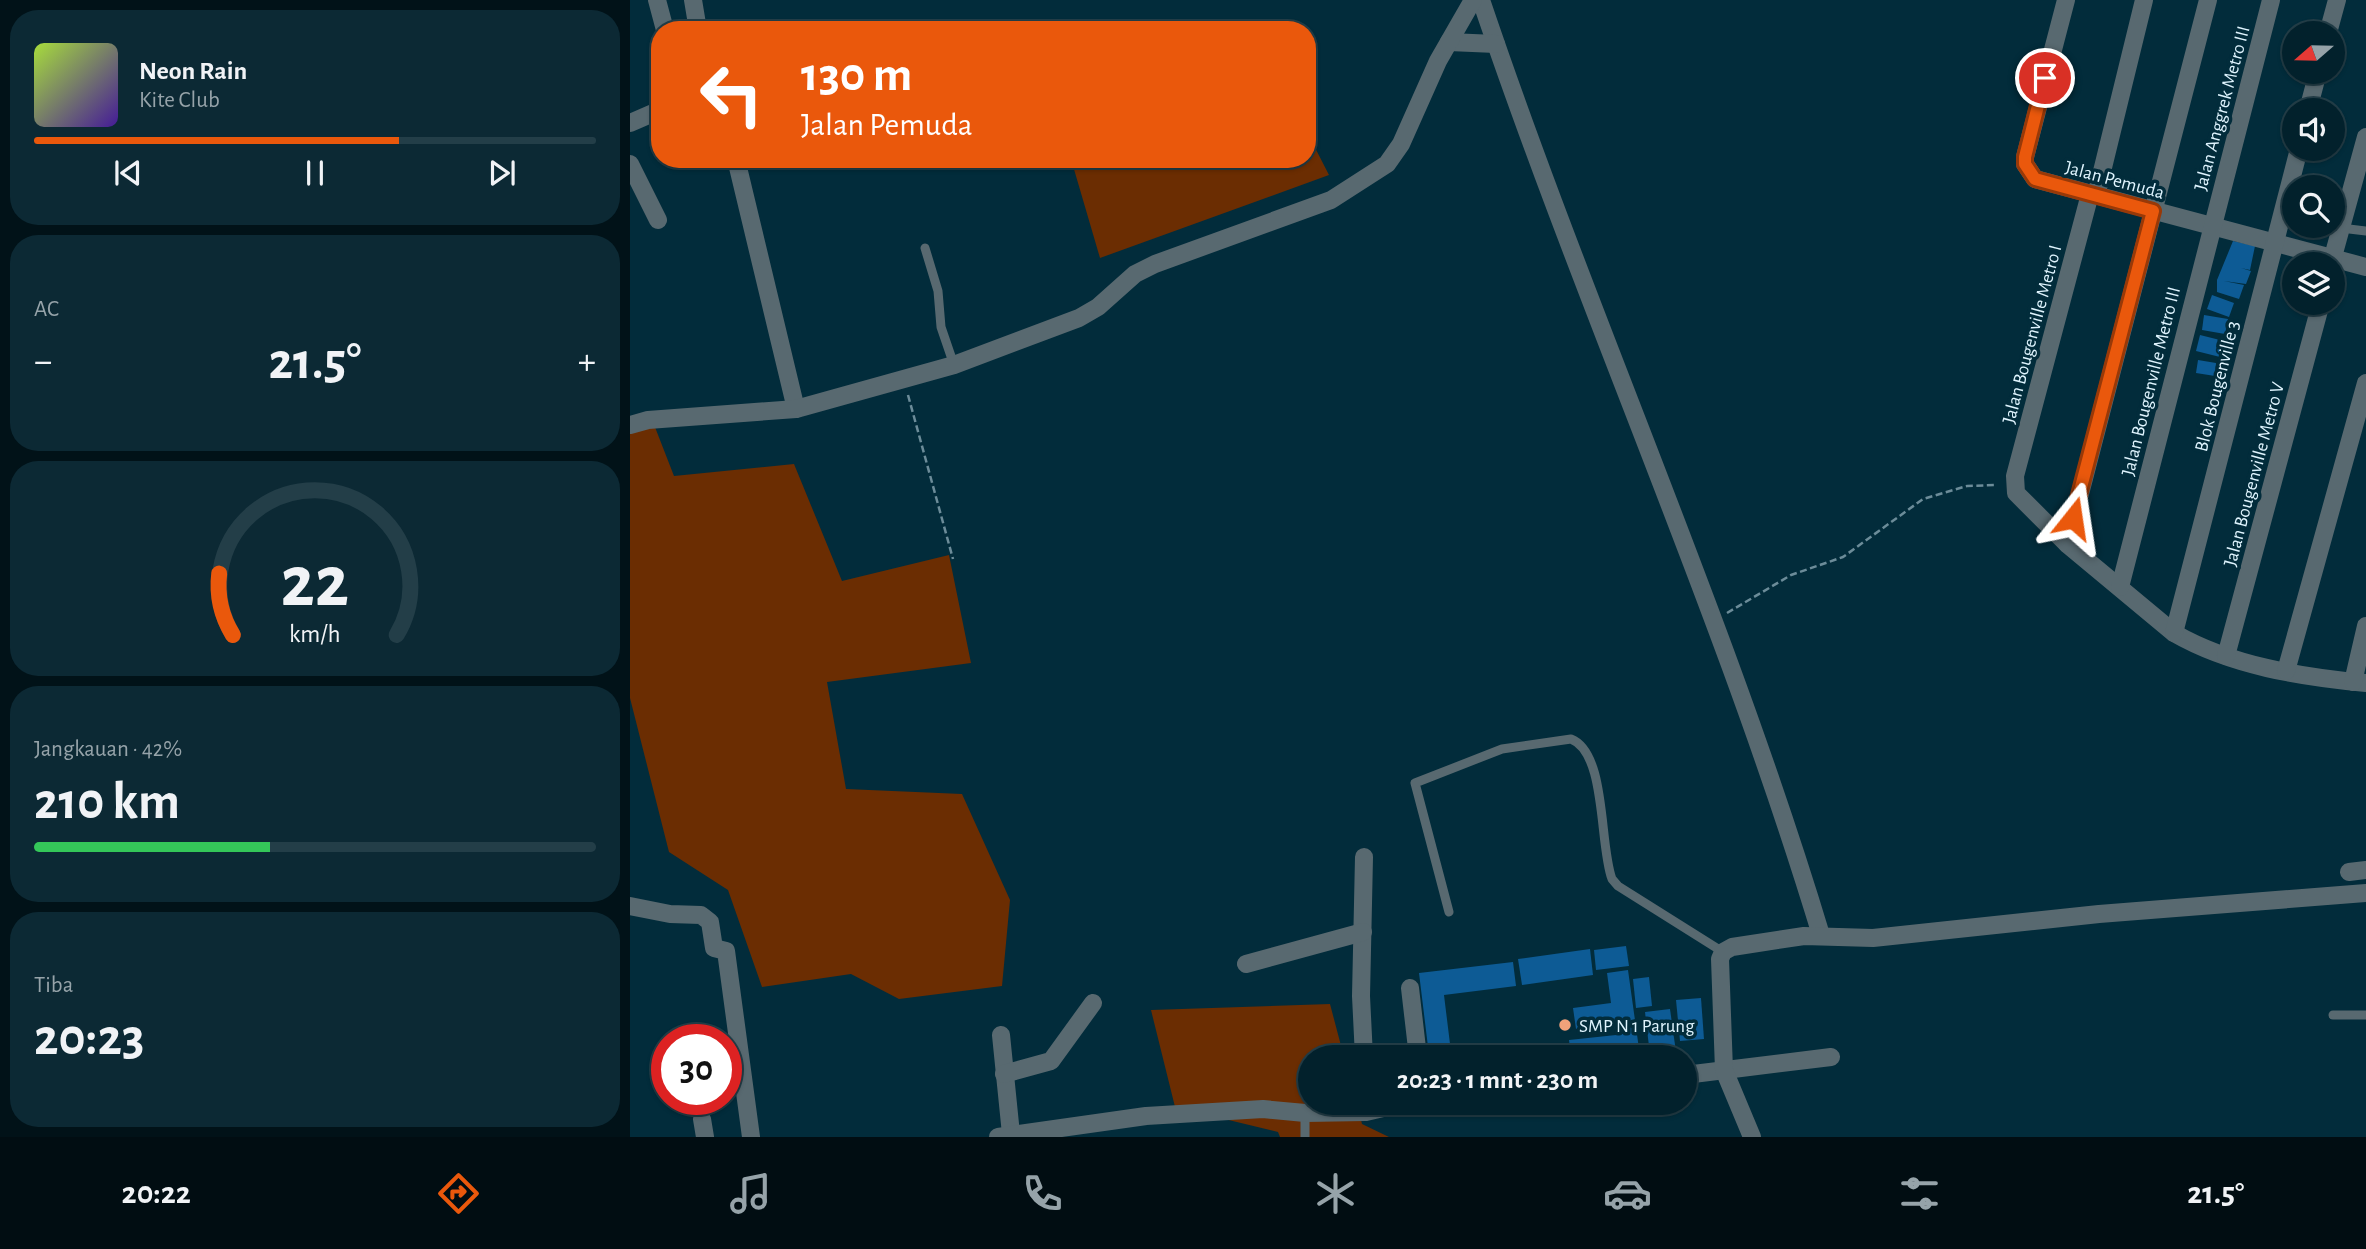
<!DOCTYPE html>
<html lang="id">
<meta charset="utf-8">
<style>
body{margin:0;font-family:"Alegreya Sans",sans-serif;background:#0c2934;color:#f1f3f6;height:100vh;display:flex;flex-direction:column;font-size:26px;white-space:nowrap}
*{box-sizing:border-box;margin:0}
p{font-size:23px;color:#96a3a9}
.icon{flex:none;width:38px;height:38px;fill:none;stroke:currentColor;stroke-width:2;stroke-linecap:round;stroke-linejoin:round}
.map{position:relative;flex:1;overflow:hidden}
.sheet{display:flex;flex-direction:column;gap:10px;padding:10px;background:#011218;width:630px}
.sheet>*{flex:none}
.top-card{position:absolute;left:21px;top:21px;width:665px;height:147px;border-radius:28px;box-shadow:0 2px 5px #0004,0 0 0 2px #233e48;background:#ea580c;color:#fff;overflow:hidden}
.needle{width:46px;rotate:250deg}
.buttons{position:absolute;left:1652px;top:21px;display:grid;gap:14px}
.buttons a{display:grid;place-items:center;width:63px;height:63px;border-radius:50%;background:#02212c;box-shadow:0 2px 5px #0004,0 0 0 2px #233e48;font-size:35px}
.speed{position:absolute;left:21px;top:1024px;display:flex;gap:14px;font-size:35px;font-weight:700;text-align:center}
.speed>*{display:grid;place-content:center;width:91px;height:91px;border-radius:50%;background:#02212c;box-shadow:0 2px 5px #0004,0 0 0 2px #233e48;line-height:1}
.speed .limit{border:10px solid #d22;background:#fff;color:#111}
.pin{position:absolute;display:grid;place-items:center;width:60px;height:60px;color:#fff;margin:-30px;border:4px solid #fff;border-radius:50%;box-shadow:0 2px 7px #0007}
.me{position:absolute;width:77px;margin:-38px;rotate:15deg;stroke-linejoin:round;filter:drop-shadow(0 0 5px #0008)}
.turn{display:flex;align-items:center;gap:24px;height:147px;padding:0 35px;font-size:32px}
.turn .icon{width:91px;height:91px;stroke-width:2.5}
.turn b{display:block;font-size:49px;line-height:60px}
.big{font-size:52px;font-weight:700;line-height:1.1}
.sheet .card{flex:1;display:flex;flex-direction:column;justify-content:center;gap:10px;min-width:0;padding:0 24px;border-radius:28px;background:#0c2934}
.sheet .dial{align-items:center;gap:0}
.dial svg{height:182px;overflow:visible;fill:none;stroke:#233e48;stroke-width:7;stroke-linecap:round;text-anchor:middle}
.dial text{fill:#f1f3f6;stroke:none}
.song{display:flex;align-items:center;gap:21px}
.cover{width:84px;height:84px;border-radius:10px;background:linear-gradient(135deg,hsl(80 70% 55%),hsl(260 70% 35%))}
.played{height:7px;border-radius:4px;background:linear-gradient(90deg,#ea580c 65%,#233e48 65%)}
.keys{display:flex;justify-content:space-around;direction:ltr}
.heat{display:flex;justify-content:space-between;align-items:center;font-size:38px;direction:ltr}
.charge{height:10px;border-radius:5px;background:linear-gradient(90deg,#34c759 42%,#233e48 0)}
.trip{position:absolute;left:668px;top:1045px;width:399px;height:70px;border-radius:35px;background:#02212c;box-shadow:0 2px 5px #0004,0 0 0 2px #233e48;font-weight:700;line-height:70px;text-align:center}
.menu{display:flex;height:112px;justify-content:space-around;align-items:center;background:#010d12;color:#96a3a9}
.menu .icon{width:49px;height:49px}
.menu .active{color:#ea580c}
.menu b{font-size:32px;color:#f1f3f6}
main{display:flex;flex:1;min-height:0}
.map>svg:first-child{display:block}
</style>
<main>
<section class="sheet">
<div class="card">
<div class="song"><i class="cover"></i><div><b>Neon Rain</b><p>Kite Club</p></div></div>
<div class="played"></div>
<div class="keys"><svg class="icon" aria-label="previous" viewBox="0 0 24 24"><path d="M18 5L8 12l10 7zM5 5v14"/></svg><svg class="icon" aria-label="pause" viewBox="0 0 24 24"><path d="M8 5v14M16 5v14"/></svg><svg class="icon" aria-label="next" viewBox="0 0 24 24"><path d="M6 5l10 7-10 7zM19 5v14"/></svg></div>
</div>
<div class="card"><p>AC</p>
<div class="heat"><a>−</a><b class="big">21.5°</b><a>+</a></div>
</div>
<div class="card dial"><svg viewBox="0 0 100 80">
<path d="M14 69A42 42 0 1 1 86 69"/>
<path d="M14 69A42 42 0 0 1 8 42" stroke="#ea580c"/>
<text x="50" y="56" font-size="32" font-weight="700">22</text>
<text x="50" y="72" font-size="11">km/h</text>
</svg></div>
<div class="card"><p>Jangkauan · 42%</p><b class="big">210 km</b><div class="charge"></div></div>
<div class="card"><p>Tiba</p><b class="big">20:23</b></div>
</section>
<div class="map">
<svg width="1736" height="1137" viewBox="0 0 1736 1137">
<rect width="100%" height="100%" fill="#022c3b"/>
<g fill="#6b2d02">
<path d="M677,132L699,175L470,258L441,159H677Z"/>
<path d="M23,422L44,476L164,464L212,581L319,555L341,663L197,682L216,789L332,794L380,900L372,986L269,999L221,974L132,987L98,890L39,852L0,698V428Z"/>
<path d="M700,1004L714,1057H681V1102L727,1103L732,1124L759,1137H650L648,1132L582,1116L548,1119L521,1010Z"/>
</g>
<g fill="#0d5b95">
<path d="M1603,241L1625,246L1620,270L1611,268L1621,271L1616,284L1594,281L1614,285L1609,299L1587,292V280Z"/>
<path d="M1582,295L1604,303L1599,317L1577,309Z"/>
<path d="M1574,315L1598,319L1595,334L1572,330Z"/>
<path d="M1570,335L1594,341L1590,357L1566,351Z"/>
<path d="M1568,360L1586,363L1585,376L1566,373Z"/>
<path d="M996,946L999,966L966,970L964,950Z"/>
<path d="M960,949L963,975L892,985L888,959Z"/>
<path d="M883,962L886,986L814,995L821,1052L799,1055L789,973Z"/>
<path d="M998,970L1010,1056L941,1057L939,1040L986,1035L984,1024L946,1029L943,1008L981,1003L977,973Z"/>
<path d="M1019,977L1022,1006L1006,1008L1003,979Z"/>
<path d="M1071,998L1074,1039L1050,1041L1046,1000Z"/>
<path d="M1040,1009L1046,1052L1020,1055L1015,1012Z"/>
</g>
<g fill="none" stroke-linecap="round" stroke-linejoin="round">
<g stroke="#6c8c99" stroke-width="2.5" stroke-dasharray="7 3.5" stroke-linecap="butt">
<path d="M278,395L323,559"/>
<path d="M1097,613L1161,575L1213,557L1293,499L1337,486L1367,485"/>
</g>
<g stroke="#586970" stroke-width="9">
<path d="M1711,228L1736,231"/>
<path d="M295,248L308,291L311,327L324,365"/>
<path d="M819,912L785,783L872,749L941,739C977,753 969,845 982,879L988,886L1093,952"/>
<path d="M1703,1015H1736"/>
<path d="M675,1113V1137"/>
</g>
<g stroke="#586970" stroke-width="18">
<path d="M27,0L35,30"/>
<path d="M63,0L68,30"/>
<path d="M851,0C957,314 1095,617 1191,935"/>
<path d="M1436,0L1395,157V164L1405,179L1736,267"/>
<path d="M1698,33L1707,0"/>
<path d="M819,42L866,44"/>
<path d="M1678,110L1688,72"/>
<path d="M0,123L30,110"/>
<path d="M106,159L166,409"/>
<path d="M0,164L28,220"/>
<path d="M1460,194L1385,476L1386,493L1437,544L1544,633C1601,666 1672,677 1736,683"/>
<path d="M1466,196L1514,0"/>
<path d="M1701,264L1736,137"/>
<path d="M0,425L18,420L166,409L324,365L449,318L468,307L505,274L525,264L701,200L757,164L771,144L808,61L843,0"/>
<path d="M1437,544L1578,0"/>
<path d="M1490,587L1641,0"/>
<path d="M1544,633L1669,149"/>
<path d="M1596,656L1691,303"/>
<path d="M1656,671L1736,383"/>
<path d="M1723,682L1736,626"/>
<path d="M734,857L731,996L734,1057"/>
<path d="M1719,872L1736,870"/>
<path d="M0,906L40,914L71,915L80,922L84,948L96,951L121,1137"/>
<path d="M616,964L733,932"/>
<path d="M780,988L788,1057"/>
<path d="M371,1035L381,1134"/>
<path d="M374,1074L421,1061L463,1003"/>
<path d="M1055,1075L1201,1057"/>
<path d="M72,1119L75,1137"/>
<path d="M368,1137L516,1116L633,1109L675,1113L736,1112L779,1102"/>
<path d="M1122,1137L1094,1070L1090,959L1093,952L1102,947L1174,936L1243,938L1469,914L1736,893"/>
</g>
</g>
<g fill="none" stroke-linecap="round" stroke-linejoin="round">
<g stroke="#983908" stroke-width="18">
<path id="route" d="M1415,78L1395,157V164L1405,179L1523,211L1443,518"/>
</g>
<use href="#route" stroke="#ea580c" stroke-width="12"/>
</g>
<circle fill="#f0a27a" stroke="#022c3b" stroke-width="2.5" cx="935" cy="1025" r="7"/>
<g text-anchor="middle" stroke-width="7" stroke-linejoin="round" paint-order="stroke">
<g font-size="19" fill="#dff4fe" stroke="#022c3b">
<text transform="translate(1591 108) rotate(-75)" y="7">Jalan Anggrek Metro III</text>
<text transform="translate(1485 179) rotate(15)" y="7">Jalan Pemuda</text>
<text transform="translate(1401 334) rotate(-75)" y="7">Jalan Bougenville Metro I</text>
<text transform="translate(1520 381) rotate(-76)" y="7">Jalan Bougenville Metro III</text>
<text transform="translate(1586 386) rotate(-76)" y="7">Blok Bougenville 3</text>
<text transform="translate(1623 474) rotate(-75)" y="7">Jalan Bougenville Metro V</text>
</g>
<g font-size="19" fill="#dff4fe" stroke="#022c3b" text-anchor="start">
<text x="949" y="1032">SMP N 1 Parung</text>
</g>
</g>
</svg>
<div class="buttons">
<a><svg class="needle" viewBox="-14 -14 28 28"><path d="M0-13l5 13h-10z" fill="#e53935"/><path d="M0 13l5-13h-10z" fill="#96a3a9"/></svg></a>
<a><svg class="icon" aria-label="sound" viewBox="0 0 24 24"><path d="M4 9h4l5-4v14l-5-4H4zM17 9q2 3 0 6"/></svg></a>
<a><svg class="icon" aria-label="search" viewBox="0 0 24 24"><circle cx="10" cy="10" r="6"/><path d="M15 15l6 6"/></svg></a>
<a><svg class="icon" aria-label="layers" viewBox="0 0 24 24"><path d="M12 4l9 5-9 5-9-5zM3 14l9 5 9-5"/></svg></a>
</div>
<div class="speed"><div class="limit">30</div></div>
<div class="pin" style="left:1415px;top:78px;background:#d93025"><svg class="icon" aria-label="arrive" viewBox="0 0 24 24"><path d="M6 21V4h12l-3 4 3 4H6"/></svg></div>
<svg class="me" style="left:1443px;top:518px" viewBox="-20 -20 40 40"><path d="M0-17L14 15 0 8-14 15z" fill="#ea580c" stroke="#fff" stroke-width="4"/></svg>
<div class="trip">20:23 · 1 mnt · 230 m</div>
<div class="top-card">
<div class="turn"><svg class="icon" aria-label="left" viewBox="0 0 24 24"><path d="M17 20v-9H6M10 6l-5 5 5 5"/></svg><div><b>130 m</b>Jalan Pemuda</div></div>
</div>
</div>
</main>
<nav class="menu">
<b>20:22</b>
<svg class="icon active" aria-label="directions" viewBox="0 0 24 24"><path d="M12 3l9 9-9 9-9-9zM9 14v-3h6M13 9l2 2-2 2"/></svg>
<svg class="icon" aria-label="music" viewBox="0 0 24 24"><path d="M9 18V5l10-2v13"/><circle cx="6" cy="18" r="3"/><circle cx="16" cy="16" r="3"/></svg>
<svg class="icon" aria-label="phone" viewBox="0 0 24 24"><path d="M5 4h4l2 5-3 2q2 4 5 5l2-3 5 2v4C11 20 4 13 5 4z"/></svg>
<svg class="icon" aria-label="climate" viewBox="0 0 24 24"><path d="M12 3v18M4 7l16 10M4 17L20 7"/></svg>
<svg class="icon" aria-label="car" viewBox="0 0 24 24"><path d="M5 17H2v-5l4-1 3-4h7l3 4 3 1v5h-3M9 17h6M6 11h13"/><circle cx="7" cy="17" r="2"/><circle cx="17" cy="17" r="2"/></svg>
<svg class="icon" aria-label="filters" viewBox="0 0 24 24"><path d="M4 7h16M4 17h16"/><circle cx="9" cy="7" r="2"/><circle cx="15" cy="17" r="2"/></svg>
<b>21.5°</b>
</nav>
